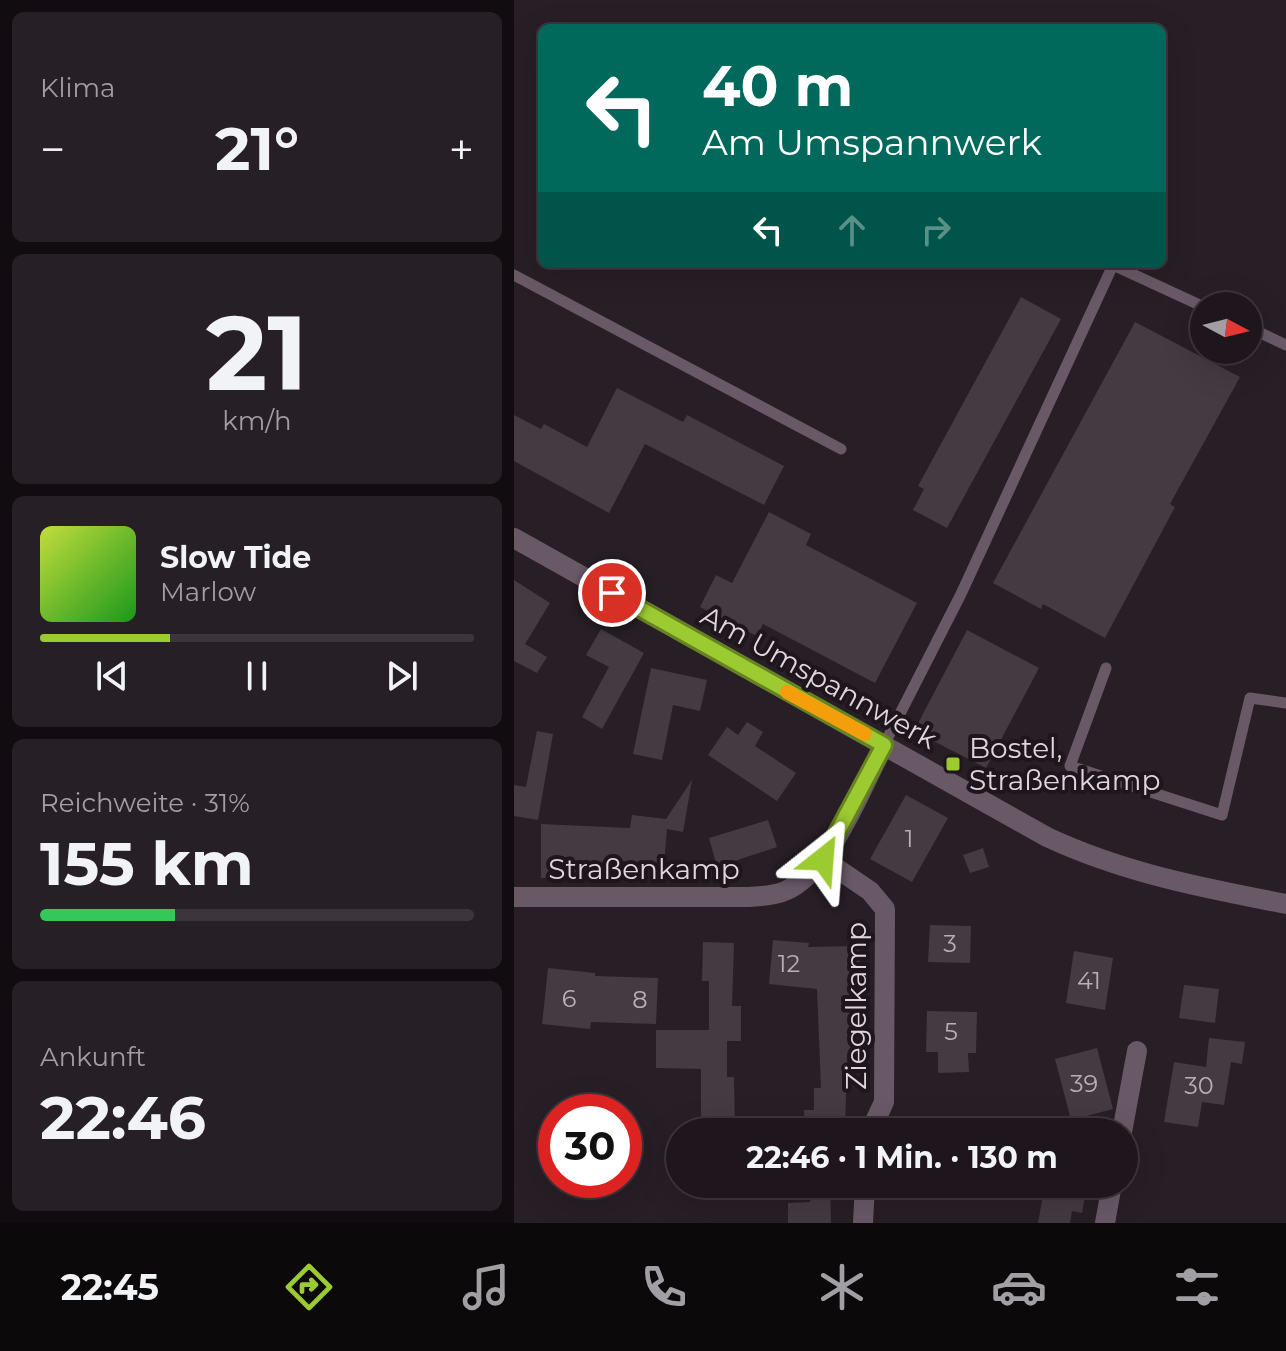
<!DOCTYPE html>
<html lang="de">
<meta charset="utf-8">
<style>
body{margin:0;font-family:Montserrat,sans-serif;background:#261f25;color:#f1f3f6;height:100vh;display:flex;flex-direction:column;font-size:30px;white-space:nowrap}
*{box-sizing:border-box;margin:0}
p{font-size:26px;color:#a19fa3}
.icon{flex:none;width:44px;height:44px;fill:none;stroke:currentColor;stroke-width:2;stroke-linecap:round;stroke-linejoin:round}
.map{position:relative;flex:1;overflow:hidden}
.panel{display:flex;flex-direction:column;gap:12px;padding:12px;background:#100c0f;width:514px}
.panel>*{flex:none}
.banner{position:absolute;left:24px;top:24px;width:628px;height:244px;border-radius:12px;box-shadow:0 8px 32px #0002,0 0 0 2px #3c353b;background:#00695c;color:#fff;overflow:hidden}
.needle{width:52px;rotate:97deg}
.controls{position:absolute;left:676px;top:292px;display:grid;gap:16px}
.controls a{display:grid;place-items:center;width:72px;height:72px;border-radius:50%;background:#1e161c;box-shadow:0 8px 32px #0002,0 0 0 2px #3c353b;font-size:40px}
.speed{position:absolute;left:24px;top:1094px;display:flex;gap:16px;font-size:40px;font-weight:700;text-align:center}
.speed>*{display:grid;place-content:center;width:104px;height:104px;border-radius:50%;background:#1e161c;box-shadow:0 8px 32px #0002,0 0 0 2px #3c353b;line-height:1}
.speed .limit{border:12px solid #d22;background:#fff;color:#111}
.pin{position:absolute;display:grid;place-items:center;width:68px;height:68px;color:#fff;margin:-34px;border:4px solid #fff;border-radius:50%;box-shadow:0 2px 8px #0007}
.me{position:absolute;width:88px;margin:-44px;rotate:28deg;stroke-linejoin:round;filter:drop-shadow(0 0 6px #0008)}
.turn{display:flex;align-items:center;gap:28px;height:168px;padding:0 32px;font-size:36px}
.turn .icon{width:104px;height:104px;stroke-width:2.5}
.turn b{display:block;font-size:56px;line-height:68px}
.lanes{display:flex;align-items:center;height:76px;padding:0 32px;background:#0003;justify-content:center;gap:40px;direction:ltr}
.lanes .off{opacity:.35}
.big{font-size:60px;font-weight:700;line-height:1.1}
.panel .tile{flex:1;display:flex;flex-direction:column;justify-content:center;gap:12px;min-width:0;padding:0 28px;border-radius:12px;background:#261f25}
.panel .dial{align-items:center;gap:0}
.dial b{font-size:104px;line-height:1}
.song{display:flex;align-items:center;gap:24px}
.cover{width:96px;height:96px;border-radius:12px;background:linear-gradient(135deg,hsl(70 70% 55%),hsl(120 70% 35%))}
.played{height:8px;border-radius:4px;background:linear-gradient(90deg,#9cca31 30%,#3c353b 30%)}
.keys{display:flex;justify-content:space-around;direction:ltr}
.heat{display:flex;justify-content:space-between;align-items:center;font-size:44px;direction:ltr}
.charge{height:12px;border-radius:6px;background:linear-gradient(90deg,#34c759 31%,#3c353b 0)}
.trip{position:absolute;left:152px;top:1118px;width:472px;height:80px;border-radius:40px;background:#1e161c;box-shadow:0 8px 32px #0002,0 0 0 2px #3c353b;font-weight:700;line-height:80px;text-align:center}
.menu{display:flex;height:128px;justify-content:space-around;align-items:center;background:#0c090b;color:#a19fa3}
.menu .icon{width:56px;height:56px}
.menu .active{color:#9cca31}
.menu b{font-size:36px;color:#f1f3f6}
main{display:flex;flex:1;min-height:0}
.map>svg:first-child{display:block}
</style>
<main>
<section class="panel">
<div class="tile"><p>Klima</p>
<div class="heat"><a>−</a><b class="big">21°</b><a>+</a></div>
</div>
<div class="tile dial"><b>21</b><p>km/h</p></div>
<div class="tile">
<div class="song"><i class="cover"></i><div><b>Slow Tide</b><p>Marlow</p></div></div>
<div class="played"></div>
<div class="keys"><svg class="icon" aria-label="previous" viewBox="0 0 24 24"><path d="M18 5L8 12l10 7zM5 5v14"/></svg><svg class="icon" aria-label="pause" viewBox="0 0 24 24"><path d="M8 5v14M16 5v14"/></svg><svg class="icon" aria-label="next" viewBox="0 0 24 24"><path d="M6 5l10 7-10 7zM19 5v14"/></svg></div>
</div>
<div class="tile"><p>Reichweite · 31%</p><b class="big">155 km</b><div class="charge"></div></div>
<div class="tile"><p>Ankunft</p><b class="big">22:46</b></div>
</section>
<div class="map">
<svg width="772" height="1223" viewBox="0 0 772 1223">
<rect width="100%" height="100%" fill="#281e26"/>
<g fill="#443a42">
<path d="M507,297L547,319L433,528L399,510L410,489L404,486Z"/>
<path d="M621,322L726,377L656,504L661,507L591,638L529,604L527,609L479,583Z"/>
<path d="M103,388L169,422L173,415L270,466L250,505L131,444L95,513L0,461V415L27,429L30,424L73,447Z"/>
<path d="M255,512L297,534L292,545L403,603L361,683L249,624L243,636L186,607L202,575L218,583Z"/>
<path d="M0,580L36,603L11,644L33,657L23,673L0,661Z"/>
<path d="M87,629L130,653L88,729L68,717L95,667L72,655Z"/>
<path d="M453,630L525,668L472,768L400,731Z"/>
<path d="M137,668L193,680L186,711L159,705L148,760L119,754Z"/>
<path d="M233,722L249,732L241,746L282,773L263,801L194,755L213,727L224,735Z"/>
<path d="M23,731L39,734L24,820L0,816V785L12,787Z"/>
<path d="M178,780L169,832L153,829L150,864L94,860V878H27V824L116,828L118,815L152,819Z"/>
<path d="M392,795L434,818L398,882L356,859Z"/>
<path d="M254,820L263,847L203,867L195,838Z"/>
<path d="M469,848L475,867L456,873L449,855Z"/>
<path d="M416,925L457,926L456,963L414,962Z"/>
<path d="M259,940L295,943L294,947L345,946L346,982H339L342,1057L333,1058L331,1132H291L290,1110H300V1088H307L303,989L255,984Z"/>
<path d="M189,942L220,943L218,1006H227V1041H213V1077H220L221,1130H187V1069L142,1068V1030H195V981H188Z"/>
<path d="M560,951L599,958L591,1010L552,1003Z"/>
<path d="M34,968L81,973V976L144,978L142,1024L77,1022L76,1029L28,1024Z"/>
<path d="M670,985L705,989L701,1023L665,1018Z"/>
<path d="M413,1011L463,1012L462,1053H454L455,1072L424,1073V1052H412Z"/>
<path d="M695,1038L731,1042L728,1064L717,1062L710,1105L688,1102L684,1127L650,1122L660,1062L692,1067Z"/>
<path d="M583,1048L599,1109L557,1120L541,1059Z"/>
<path d="M297,1184H316L317,1223H274V1203L296,1202Z"/>
<path d="M531,1184H573L568,1213L558,1211L556,1223H524Z"/>
</g>
<g fill="none" stroke-linecap="round" stroke-linejoin="round">
<g stroke="#695967" stroke-width="11">
<path d="M0,275L327,449"/>
<path d="M734,327L772,345"/>
<path d="M592,668L556,766L708,815L736,698L772,703"/>
<path d="M370,745L447,594L599,265L690,307"/>
</g>
<g stroke="#695967" stroke-width="20">
<path d="M0,538L533,837C610,873 689,888 772,904"/>
<path d="M309,859L356,891L371,909L370,1102L356,1132"/>
<path d="M0,897H235C247,896 260,896 271,891C317,871 347,788 370,745"/>
<path d="M608,1132L623,1051"/>
<path d="M349,1223L351,1184"/>
<path d="M591,1223L598,1184"/>
</g>
</g>
<g fill="none" stroke-linecap="round" stroke-linejoin="round">
<g stroke="#658320" stroke-width="20">
<path id="route" d="M98,593L370,745L309,859"/>
</g>
<use href="#route" stroke="#9cca31" stroke-width="14"/>
<path stroke="#f59e0b" stroke-width="14" d="M273,692L351,734"/>
</g>
<rect fill="#9cca31" stroke="#1e151d" stroke-width="3" x="431" y="756" width="16" height="16" rx="4"/>
<g text-anchor="middle" stroke-width="8" stroke-linejoin="round" paint-order="stroke">
<g font-size="24" fill="#b7b0b6">
<text x="395" y="847">1</text>
<text x="436" y="952">3</text>
<text x="275" y="972">12</text>
<text x="575" y="989">41</text>
<text x="55" y="1007">6</text>
<text x="126" y="1008">8</text>
<text x="437" y="1040">5</text>
<text x="570" y="1092">39</text>
<text x="685" y="1094">30</text>
</g>
<g font-size="28" fill="#ddd7dc" stroke="#1e151d">
<text transform="translate(305 677) rotate(29)" y="10">Am Umspannwerk</text>
<text x="130" y="879">Straßenkamp</text>
<text transform="translate(342 1006) rotate(-90)" y="10">Ziegelkamp</text>
</g>
<g font-size="28" fill="#ddd7dc" stroke="#1e151d" text-anchor="start">
<text x="455" y="758">Bostel,<tspan x="455" dy="32">Straßenkamp</tspan></text>
</g>
</g>
</svg>
<div class="controls">
<a><svg class="needle" viewBox="-14 -14 28 28"><path d="M0-13l5 13h-10z" fill="#e53935"/><path d="M0 13l5-13h-10z" fill="#a19fa3"/></svg></a>
</div>
<div class="speed"><div class="limit">30</div></div>
<div class="pin" style="left:98px;top:593px;background:#d93025"><svg class="icon" aria-label="arrive" viewBox="0 0 24 24"><path d="M6 21V4h12l-3 4 3 4H6"/></svg></div>
<svg class="me" style="left:309px;top:859px" viewBox="-20 -20 40 40"><path d="M0-17L14 15 0 8-14 15z" fill="#9cca31" stroke="#fff" stroke-width="4"/></svg>
<div class="trip">22:46 · 1 Min. · 130 m</div>
<div class="banner">
<div class="turn"><svg class="icon" aria-label="left" viewBox="0 0 24 24"><path d="M17 20v-9H6M10 6l-5 5 5 5"/></svg><div><b>40 m</b>Am Umspannwerk</div></div>
<div class="lanes"><svg class="icon" aria-label="left" viewBox="0 0 24 24"><path d="M17 20v-9H6M10 6l-5 5 5 5"/></svg><svg class="icon off" aria-label="ahead" viewBox="0 0 24 24"><path d="M12 20V5M6 11l6-6 6 6"/></svg><svg class="icon off" aria-label="right" viewBox="0 0 24 24"><path d="M7 20v-9h11M14 6l5 5-5 5"/></svg></div>
</div>
</div>
</main>
<nav class="menu">
<b>22:45</b>
<svg class="icon active" aria-label="directions" viewBox="0 0 24 24"><path d="M12 3l9 9-9 9-9-9zM9 14v-3h6M13 9l2 2-2 2"/></svg>
<svg class="icon" aria-label="music" viewBox="0 0 24 24"><path d="M9 18V5l10-2v13"/><circle cx="6" cy="18" r="3"/><circle cx="16" cy="16" r="3"/></svg>
<svg class="icon" aria-label="phone" viewBox="0 0 24 24"><path d="M5 4h4l2 5-3 2q2 4 5 5l2-3 5 2v4C11 20 4 13 5 4z"/></svg>
<svg class="icon" aria-label="climate" viewBox="0 0 24 24"><path d="M12 3v18M4 7l16 10M4 17L20 7"/></svg>
<svg class="icon" aria-label="car" viewBox="0 0 24 24"><path d="M5 17H2v-5l4-1 3-4h7l3 4 3 1v5h-3M9 17h6M6 11h13"/><circle cx="7" cy="17" r="2"/><circle cx="17" cy="17" r="2"/></svg>
<svg class="icon" aria-label="filters" viewBox="0 0 24 24"><path d="M4 7h16M4 17h16"/><circle cx="9" cy="7" r="2"/><circle cx="15" cy="17" r="2"/></svg>
</nav>
